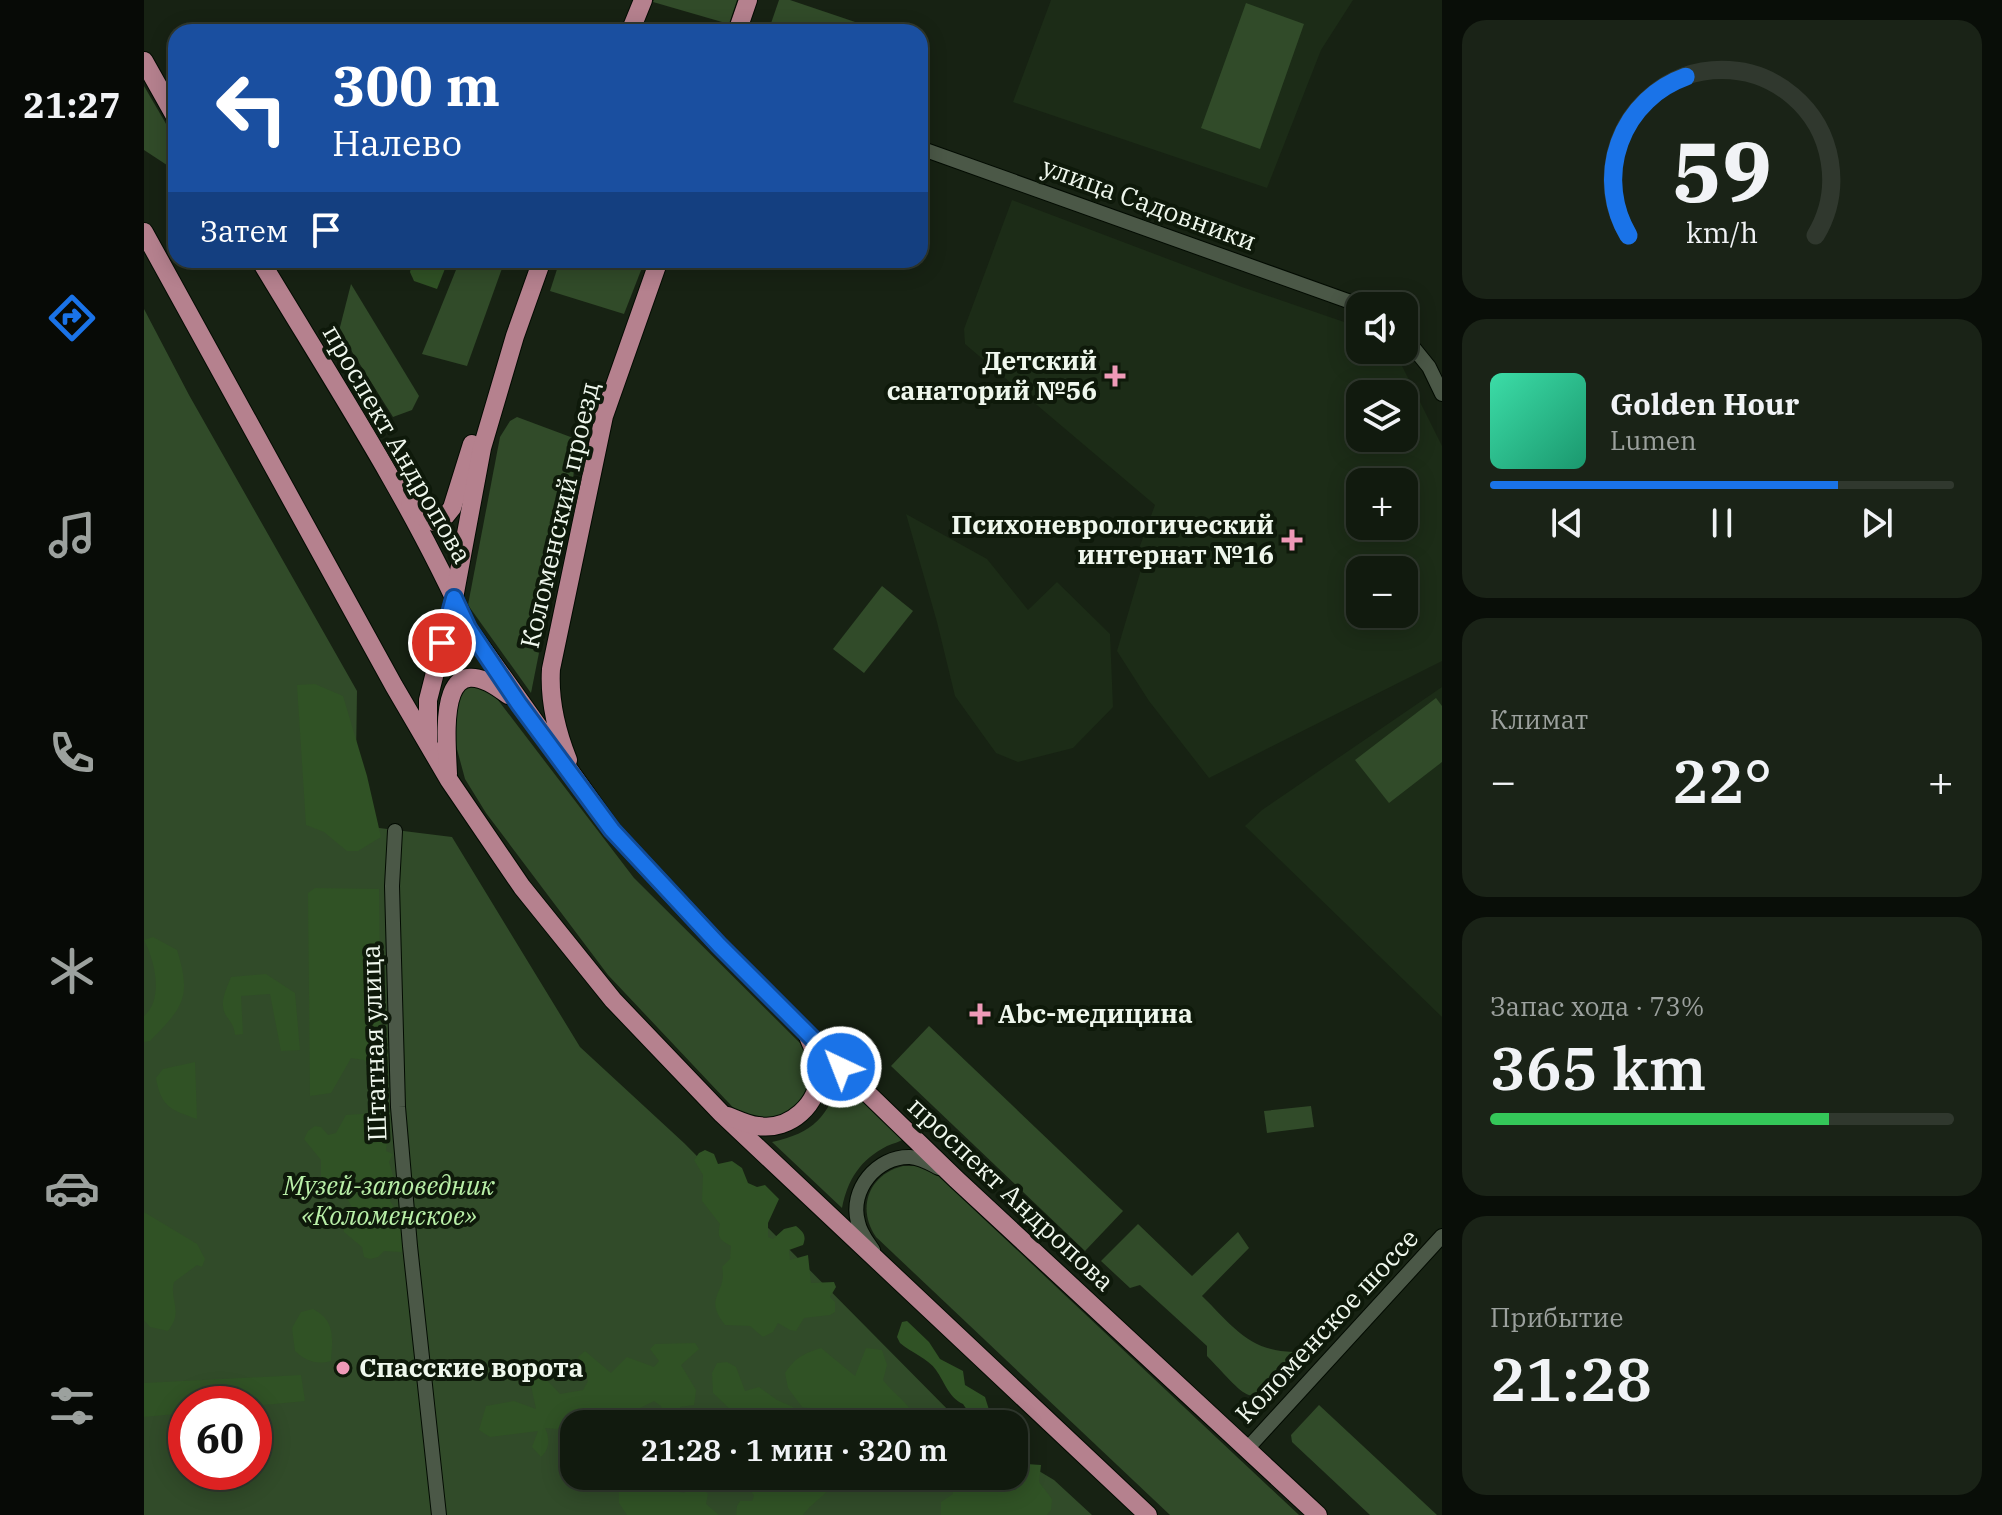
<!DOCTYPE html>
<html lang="ru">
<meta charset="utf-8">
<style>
body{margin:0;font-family:"IBM Plex Serif",serif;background:#1a2317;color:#f1f3f6;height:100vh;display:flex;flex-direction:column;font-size:30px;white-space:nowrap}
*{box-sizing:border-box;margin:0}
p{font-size:26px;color:#9ca19e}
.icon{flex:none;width:44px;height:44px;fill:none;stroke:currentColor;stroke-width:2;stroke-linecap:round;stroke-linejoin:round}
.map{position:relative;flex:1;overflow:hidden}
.side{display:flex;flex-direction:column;gap:20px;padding:20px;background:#090e08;width:560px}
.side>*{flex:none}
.hud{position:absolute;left:24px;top:24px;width:760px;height:244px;border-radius:24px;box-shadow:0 4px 20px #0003,0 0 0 2px #30382e;background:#1a4fa0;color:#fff;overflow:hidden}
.controls{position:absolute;left:1202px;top:292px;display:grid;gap:16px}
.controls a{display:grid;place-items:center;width:72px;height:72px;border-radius:16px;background:#111a0e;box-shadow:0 4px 20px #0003,0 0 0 2px #30382e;font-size:40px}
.speed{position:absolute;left:24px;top:1386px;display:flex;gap:16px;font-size:40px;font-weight:700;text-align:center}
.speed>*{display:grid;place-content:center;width:104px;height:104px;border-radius:50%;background:#111a0e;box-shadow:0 4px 20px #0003,0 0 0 2px #30382e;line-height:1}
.speed .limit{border:12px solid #d22;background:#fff;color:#111}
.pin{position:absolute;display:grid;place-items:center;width:68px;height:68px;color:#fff;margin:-34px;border:4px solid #fff;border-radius:50%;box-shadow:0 2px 8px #0007}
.me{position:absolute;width:88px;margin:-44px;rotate:317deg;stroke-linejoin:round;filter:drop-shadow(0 0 6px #0008)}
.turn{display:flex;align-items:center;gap:28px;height:168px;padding:0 32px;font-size:36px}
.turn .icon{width:104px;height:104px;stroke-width:2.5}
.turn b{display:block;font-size:56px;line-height:68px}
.then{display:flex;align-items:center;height:76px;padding:0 32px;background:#0003;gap:16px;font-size:30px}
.big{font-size:60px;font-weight:600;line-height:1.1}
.side .widget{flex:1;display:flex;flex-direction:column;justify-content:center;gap:12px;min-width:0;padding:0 28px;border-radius:24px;background:#1a2317}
.side .dial{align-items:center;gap:0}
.dial svg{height:208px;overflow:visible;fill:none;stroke:#30382e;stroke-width:7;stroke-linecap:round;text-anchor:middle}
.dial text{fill:#f1f3f6;stroke:none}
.song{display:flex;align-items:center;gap:24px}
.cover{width:96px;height:96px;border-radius:12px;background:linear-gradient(135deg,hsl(160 70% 55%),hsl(160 70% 35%))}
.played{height:8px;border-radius:4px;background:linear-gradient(90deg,#1a73e8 75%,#30382e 75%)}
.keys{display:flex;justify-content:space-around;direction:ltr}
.heat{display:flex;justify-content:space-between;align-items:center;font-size:44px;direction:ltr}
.charge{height:12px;border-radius:6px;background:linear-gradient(90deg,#34c759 73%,#30382e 0)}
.trip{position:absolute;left:416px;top:1410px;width:468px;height:80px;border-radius:24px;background:#111a0e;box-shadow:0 4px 20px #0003,0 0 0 2px #30382e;font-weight:600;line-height:80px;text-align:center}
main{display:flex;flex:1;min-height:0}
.tabs{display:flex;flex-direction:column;width:144px;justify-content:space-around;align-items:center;background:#070a06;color:#9ca19e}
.tabs .icon{width:56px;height:56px}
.tabs .on{color:#1a73e8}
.tabs b{font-size:36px;color:#f1f3f6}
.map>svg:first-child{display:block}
</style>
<main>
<nav class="tabs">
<b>21:27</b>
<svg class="icon on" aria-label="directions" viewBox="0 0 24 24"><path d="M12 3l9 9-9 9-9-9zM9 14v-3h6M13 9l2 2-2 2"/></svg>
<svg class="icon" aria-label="music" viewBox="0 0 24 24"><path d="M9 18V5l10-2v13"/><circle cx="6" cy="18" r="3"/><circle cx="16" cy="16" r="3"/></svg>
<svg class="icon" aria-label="phone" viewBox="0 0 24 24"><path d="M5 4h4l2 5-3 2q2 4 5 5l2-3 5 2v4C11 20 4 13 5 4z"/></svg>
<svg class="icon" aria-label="climate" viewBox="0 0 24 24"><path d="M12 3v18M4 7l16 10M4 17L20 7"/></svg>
<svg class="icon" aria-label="car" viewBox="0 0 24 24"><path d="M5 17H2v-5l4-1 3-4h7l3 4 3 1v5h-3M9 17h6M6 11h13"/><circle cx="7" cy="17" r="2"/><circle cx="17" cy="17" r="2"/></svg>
<svg class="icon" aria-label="filters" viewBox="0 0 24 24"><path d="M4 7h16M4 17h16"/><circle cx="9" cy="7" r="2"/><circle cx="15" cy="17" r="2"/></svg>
</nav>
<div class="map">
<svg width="1298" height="1515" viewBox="0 0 1298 1515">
<rect width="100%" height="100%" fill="#172213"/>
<g fill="#1c2c17" fill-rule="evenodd">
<path d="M907,0H1209L1177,50L1123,188L869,102Z"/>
<path d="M868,200L1098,287L1203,323L1216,332V350H1244L1253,356L1298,446V661L1065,778L1005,701L973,651L1001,556L993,554L1011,505L821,344L820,329ZM1216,394H1260V438H1216ZM1216,482H1260V526H1216ZM1216,570H1260V614H1216Z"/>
<path d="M762,514L843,559L884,610L913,582L966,634L969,707L929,748L874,762L852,753L811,696L793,622Z"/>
<path d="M1298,687V1017L1101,826L1118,810Z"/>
</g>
<g fill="#314b29" fill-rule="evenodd">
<path d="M510,0H593L585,24L509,2Z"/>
<path d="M635,0H646L723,26L728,32H624Z"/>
<path d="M1102,3L1160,24L1116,149L1057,128Z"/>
<path d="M0,86L32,141V171L0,150Z"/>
<path d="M316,260H361L323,366L278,354Z"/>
<path d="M416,260H501L480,314L406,291Z"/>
<path d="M207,284L275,396L268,410L249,417L195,331Z"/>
<path d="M0,309L45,395L213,691L211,825L308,837L436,1047L540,1143L818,1424H430V1476H870V1456L910,1480L948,1515H0ZM42,1404H110V1472H42Z"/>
<path d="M373,417L432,439L429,482L387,693L324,605L356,437L366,421Z"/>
<path d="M738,586L769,611L720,673L689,649Z"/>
<path d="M328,685L341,687L354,700L490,878L660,1047C663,1055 669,1069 668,1077C663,1109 622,1132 595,1112C590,1109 585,1103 581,1099L464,975L342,813L321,779L310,738V707L319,688Z"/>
<path d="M1292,698L1298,706V762L1245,803L1211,760Z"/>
<path d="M785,1026L979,1211L941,1251L747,1066Z"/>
<path d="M696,1076L761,1138C756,1142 750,1143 743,1146C716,1160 704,1179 698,1208L628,1142C669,1133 685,1117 696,1076Z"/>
<path d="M1167,1106L1170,1127L1123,1133L1120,1111Z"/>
<path d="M759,1166H774L791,1173L1155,1515H1026L732,1237C712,1208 725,1174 759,1166Z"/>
<path d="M994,1224L1048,1276L1094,1232L1105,1248L1058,1296C1088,1325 1104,1351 1149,1352L1155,1358C1104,1410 1112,1407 1063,1356V1346L996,1285L986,1288L957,1261Z"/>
<path d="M1175,1405L1293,1515H1226L1148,1442L1147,1435Z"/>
</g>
<g fill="#305225">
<path d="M269,260L304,261L293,289L270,281L266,272Z"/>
<path d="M171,684L199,696L223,776L237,837L214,851H203L180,832L162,825L153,685Z"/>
<path d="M171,888L235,889L237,1060L230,1068L220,1060L207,1058L187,1093L166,1096L164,893Z"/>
<path d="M9,937L33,950C48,998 39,1007 6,1041L0,1042V1016C20,999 11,961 0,940Z"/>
<path d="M122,974L151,993L156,1050L137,1051L126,994L97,996L99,1034L91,1035C90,1026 88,1024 83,1017C74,1005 82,990 87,977Z"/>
<path d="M51,1062L53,1119C27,1110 17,1107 12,1078L19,1069Z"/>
<path d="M231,1113L241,1116L245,1126L242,1151L249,1154L245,1162L252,1185L246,1201C257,1218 269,1232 258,1252L240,1251L234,1257L226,1259L220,1257L218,1247L200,1232C198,1221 198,1214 208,1208L199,1190L186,1195L177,1188V1160L160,1139L164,1131L171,1126L177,1127L184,1135L192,1133L202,1115Z"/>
<path d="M561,1150L570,1154L574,1164L588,1161L598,1168L604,1183L613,1187L621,1185L635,1199L624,1223V1237L629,1239L640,1229L652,1226C659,1232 663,1235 659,1245L645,1250L646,1260L664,1255L667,1283L690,1282L692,1287L686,1297L691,1302V1312L686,1315L660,1318L652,1331L646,1330L634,1323L629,1332L619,1337L606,1326L581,1325C558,1296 584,1293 578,1267L586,1259L587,1246C575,1239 573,1238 576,1224L558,1201L559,1175L550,1160L555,1153Z"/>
<path d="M0,1212L53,1244L61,1259L58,1267L53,1265L30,1282C25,1301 40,1311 24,1331L6,1327L0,1320Z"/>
<path d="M169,1309C191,1320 189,1338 187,1361C172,1365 162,1361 151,1351L148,1328L157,1312Z"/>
<path d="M763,1321L785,1342L796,1359L819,1371L821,1385L841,1397L846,1413L856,1418L867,1419L870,1422V1435V1424H838C832,1415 824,1413 819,1404C805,1398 800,1381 792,1370C785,1359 766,1352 756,1343L753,1337L758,1322Z"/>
<path d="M551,1343L555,1349L537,1365L552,1390L550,1405L536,1407L543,1424H520L517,1406L510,1401L464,1424H441L437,1409C423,1408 420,1417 414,1429L401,1428C406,1439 406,1448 397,1457L388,1447L394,1431L346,1437L335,1430L342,1406L370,1401L392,1409L386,1381L393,1375L401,1378L416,1394L439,1390L444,1381L434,1357L441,1351L467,1373L483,1357L510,1367L515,1361L506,1349L511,1344Z"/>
<path d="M677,1348L711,1376L722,1348L738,1350L743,1365L739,1380C751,1396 768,1404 773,1424H690L673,1409L658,1407L644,1388L641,1373C651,1358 660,1353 677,1348Z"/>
<path d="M583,1362L592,1367L601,1391L615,1387L633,1400L649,1407V1424H593L592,1415L569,1393L568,1373L573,1363Z"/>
<path d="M157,1375L161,1401L110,1406L42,1404V1413L0,1417V1383Z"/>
<path d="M870,1463L897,1465L895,1482L908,1499L907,1510L903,1515H797V1502L809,1494L806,1476H834L839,1483L841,1476H870Z"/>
<path d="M598,1476H694C688,1492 669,1501 659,1515H592L593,1506L596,1501H608L610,1496Z"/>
<path d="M484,1486H504L540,1493L548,1486L557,1487L564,1494L562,1504L575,1515H483L475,1503V1491Z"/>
</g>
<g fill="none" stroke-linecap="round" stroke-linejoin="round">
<g stroke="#030b02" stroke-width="16">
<g id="minor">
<path d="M776,148L1218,306"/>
<path d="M1260,336L1285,367L1298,394"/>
<path d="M251,831L248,886L254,1107L266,1246L295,1515"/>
<path d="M729,1250C723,1241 716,1233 714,1222C705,1190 733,1156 766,1157C777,1158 785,1163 795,1168"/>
<path d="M1103,1449L1298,1236"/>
</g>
</g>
<g stroke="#030b02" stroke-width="20">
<g id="major">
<path d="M486,32L499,0"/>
<path d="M593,32L604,0"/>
<path d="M0,61L32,118"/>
<path d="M0,232L250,686L305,780L378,887L469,1000L578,1114L1004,1515"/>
<path d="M116,260C188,380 267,500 324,628L468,830L575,945L715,1085L812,1179L1174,1515"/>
<path d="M266,504C275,513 283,522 296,523L308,508L328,444"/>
<path d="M284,742V700L310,598L338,448L371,336L398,260"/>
<path d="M424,760C412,730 405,701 407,669L460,416L515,260"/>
<path d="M304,774C302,730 293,640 364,695"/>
<path d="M584,1116C594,1120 604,1125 614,1126C646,1131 676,1104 675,1071C675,1059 668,1047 664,1036"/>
</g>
</g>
<use href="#minor" stroke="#4b5847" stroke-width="14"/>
<use href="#major" stroke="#b5818e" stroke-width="18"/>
</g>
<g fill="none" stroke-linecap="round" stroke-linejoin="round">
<g stroke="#114b97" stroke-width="20">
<path id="route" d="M298,643L310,598L324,628L375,704L468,830L575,945L697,1067"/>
</g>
<use href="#route" stroke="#1a73e8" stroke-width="14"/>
</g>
<g fill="#ef9ab8" stroke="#0e190a" stroke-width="3">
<path d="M967 364h8v8h8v8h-8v8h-8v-8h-8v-8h8z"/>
<path d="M1144 528h8v8h8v8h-8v8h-8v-8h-8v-8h8z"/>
<path d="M832 1002h8v8h8v8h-8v8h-8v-8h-8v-8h8z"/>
<circle cx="199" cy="1368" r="8"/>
</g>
<g text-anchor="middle" stroke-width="8" stroke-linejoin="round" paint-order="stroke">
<g font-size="26" fill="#eff7ed" stroke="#0e190a">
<text transform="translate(1005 204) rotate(20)" y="9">улица Садовники</text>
<text transform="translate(253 444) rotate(60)" y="9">проспект Андропова</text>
<text transform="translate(416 515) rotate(-77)" y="9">Коломенский проезд</text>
<text transform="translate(230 1043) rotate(-92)" y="9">Штатная улица</text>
<text transform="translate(867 1194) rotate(43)" y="9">проспект Андропова</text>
<text transform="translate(1183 1326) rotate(-47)" y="9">Коломенское шоссе</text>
</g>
<g font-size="26" font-weight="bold" fill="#eff7ed" stroke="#0e190a" text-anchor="end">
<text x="953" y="370">Детский<tspan x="953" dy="30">санаторий №56</tspan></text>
<text x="1130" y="534">Психоневрологический<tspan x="1130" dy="30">интернат №16</tspan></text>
<text x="854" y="1023" text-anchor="start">Abc-медицина</text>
<text x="215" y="1377" text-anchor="start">Спасские ворота</text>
</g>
<g font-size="26" font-style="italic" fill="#b9f0a8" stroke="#0e190a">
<text x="245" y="1195">Музей-заповедник<tspan x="245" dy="30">«Коломенское»</tspan></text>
</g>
</g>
</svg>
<div class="controls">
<a><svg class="icon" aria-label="sound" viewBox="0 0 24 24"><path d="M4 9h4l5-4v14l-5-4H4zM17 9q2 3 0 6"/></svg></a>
<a><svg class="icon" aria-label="layers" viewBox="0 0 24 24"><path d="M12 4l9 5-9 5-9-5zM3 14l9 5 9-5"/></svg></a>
<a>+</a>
<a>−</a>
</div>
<div class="speed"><div class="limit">60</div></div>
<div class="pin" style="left:298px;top:643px;background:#d93025"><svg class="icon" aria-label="arrive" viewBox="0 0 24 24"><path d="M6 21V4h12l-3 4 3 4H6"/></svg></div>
<svg class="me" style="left:697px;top:1067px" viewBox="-20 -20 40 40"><circle r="17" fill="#1a73e8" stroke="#fff" stroke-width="3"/><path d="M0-11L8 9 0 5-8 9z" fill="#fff"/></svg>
<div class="trip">21:28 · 1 мин · 320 m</div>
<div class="hud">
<div class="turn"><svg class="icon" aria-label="left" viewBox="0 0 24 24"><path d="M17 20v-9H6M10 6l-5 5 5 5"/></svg><div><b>300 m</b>Налево</div></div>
<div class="then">Затем<svg class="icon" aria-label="arrive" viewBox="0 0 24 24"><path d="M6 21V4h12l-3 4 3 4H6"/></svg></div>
</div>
</div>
<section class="side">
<div class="widget dial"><svg viewBox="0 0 100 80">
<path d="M14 69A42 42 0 1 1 86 69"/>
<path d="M14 69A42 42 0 0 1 36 8" stroke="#1a73e8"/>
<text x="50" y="56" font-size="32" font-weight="700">59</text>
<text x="50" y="72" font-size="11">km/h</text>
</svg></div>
<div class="widget">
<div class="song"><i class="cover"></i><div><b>Golden Hour</b><p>Lumen</p></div></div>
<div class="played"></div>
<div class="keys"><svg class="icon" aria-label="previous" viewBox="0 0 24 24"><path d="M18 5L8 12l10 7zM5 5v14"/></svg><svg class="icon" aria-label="pause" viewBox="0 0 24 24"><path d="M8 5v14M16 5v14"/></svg><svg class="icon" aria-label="next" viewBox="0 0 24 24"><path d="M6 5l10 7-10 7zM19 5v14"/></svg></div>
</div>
<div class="widget"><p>Климат</p>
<div class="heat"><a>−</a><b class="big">22°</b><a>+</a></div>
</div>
<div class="widget"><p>Запас хода · 73%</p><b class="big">365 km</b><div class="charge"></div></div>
<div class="widget"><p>Прибытие</p><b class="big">21:28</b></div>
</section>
</main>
